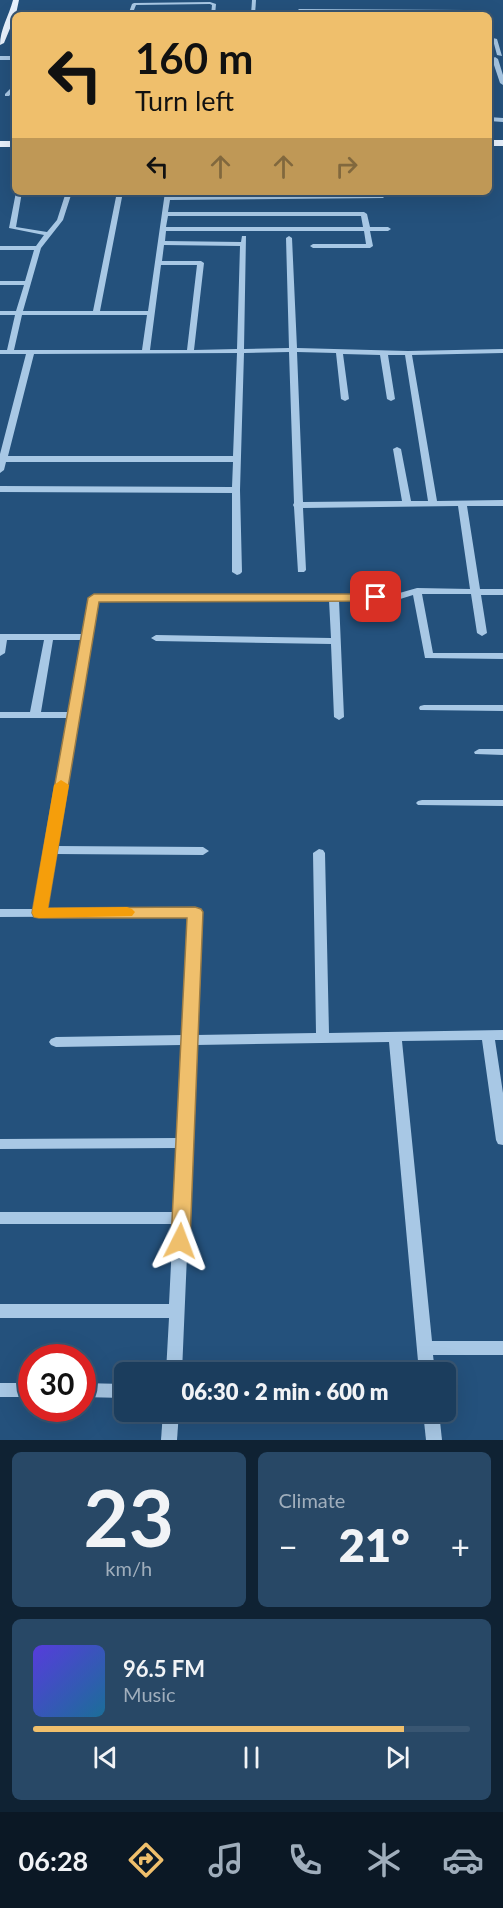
<!DOCTYPE html>
<meta charset="utf-8">
<style>
body{margin:0;font-family:Lato,sans-serif;background:#284866;color:#f1f3f6;height:100vh;display:flex;flex-direction:column;font-size:22px;white-space:nowrap}
*{box-sizing:border-box;margin:0}
p{font-size:20px;color:#a0aebc}
.icon{flex:none;width:33px;height:33px;fill:none;stroke:currentColor;stroke-width:2;stroke-linecap:round;stroke-linejoin:round}
.map{position:relative;height:1440px;overflow:hidden}
.sheet{display:flex;flex-direction:column;gap:12px;padding:12px;background:#0f2233;flex:1}
.sheet>*{flex:none}
.banner{position:absolute;left:12px;top:12px;width:480px;height:183px;border-radius:9px;box-shadow:0 6px 24px #0002,0 0 0 2px #395672;background:#efbf6c;color:#111;overflow:hidden}
.speed{position:absolute;left:18px;top:1344px;display:flex;gap:12px;font-size:30px;font-weight:700;text-align:center}
.speed>*{display:grid;place-content:center;width:78px;height:78px;border-radius:50%;background:#1b3d5d;box-shadow:0 6px 24px #0002,0 0 0 2px #395672;line-height:1}
.speed .limit{border:9px solid #d22;background:#fff;color:#111}
.pin{position:absolute;display:grid;place-items:center;width:51px;height:51px;color:#fff;margin:-26px;border-radius:12px;box-shadow:0 3px 9px #0006}
.me{position:absolute;width:66px;margin:-33px;rotate:3deg;stroke-linejoin:round;filter:drop-shadow(0 0 4px #0008)}
.turn{display:flex;align-items:center;gap:21px;height:126px;padding:0 24px;font-size:27px}
.turn .icon{width:78px;height:78px;stroke-width:2.5}
.turn b{display:block;font-size:42px;line-height:51px}
.lanes{display:flex;align-items:center;height:57px;padding:0 24px;background:#0003;justify-content:center;gap:30px;direction:ltr}
.lanes .off{opacity:.35}
.big{font-size:45px;font-weight:800;line-height:1.1}
.sheet .card{flex:1;display:flex;flex-direction:column;justify-content:center;gap:9px;min-width:0;padding:0 21px;border-radius:9px;background:#284866}
.sheet .dial{align-items:center;gap:0}
.dial b{font-size:78px;line-height:1}
.song{display:flex;align-items:center;gap:18px}
.cover{width:72px;height:72px;border-radius:9px;background:linear-gradient(135deg,hsl(250 70% 55%),hsl(200 70% 35%))}
.played{height:6px;border-radius:3px;background:linear-gradient(90deg,#efbf6c 85%,#395672 85%)}
.keys{display:flex;justify-content:space-around;direction:ltr}
.heat{display:flex;justify-content:space-between;align-items:center;font-size:33px;direction:ltr}
.sheet .tiles{flex:1;display:grid;gap:12px;grid-template-columns:1fr 1fr}
.card:last-child{grid-column:span 2}
.trip{position:absolute;left:114px;top:1362px;width:342px;height:60px;border-radius:9px;background:#1b3d5d;box-shadow:0 6px 24px #0002,0 0 0 2px #395672;font-weight:800;line-height:60px;text-align:center}
.dock{display:flex;height:96px;justify-content:space-around;align-items:center;background:#0b1825;color:#a0aebc}
.dock .icon{width:42px;height:42px}
.dock .current{color:#efbf6c}
.dock b{font-size:27px;color:#f1f3f6}
.map>svg:first-child{display:block}
</style>
<div class="map">
<svg width="503" height="1440" viewBox="0 0 503 1440">
<rect width="100%" height="100%" fill="#24517c"/>
<g fill="none" stroke-linecap="round" stroke-linejoin="round">
<g fill="#a8c8e5" fill-rule="evenodd">
<path d="M252,0H256L255,15H251Z"/>
<path d="M210,2L216,4L215,15H211L212,5L210,4L136,5L132,15H128L132,4L134,3Z"/>
<path d="M299,9L464,10L466,11L464,12L297,11Z"/>
<path d="M489,37L497,39L502,56L497,55L493,40L489,39Z"/>
<path d="M489,45L492,47L494,56L489,55Z"/>
<rect x="0" y="56" width="15" height="4"/>
<path d="M495,57L498,59L503,75V85L500,83L492,59Z"/>
<path d="M15,84V89L9,96H5V94Z"/>
<path d="M489,117L503,118V122L489,121Z"/>
<path d="M16,192H22L16,227L47,232L57,220L66,192H72L63,220L41,248L23,311H93L117,192H123L100,311H148L165,192H171V196L381,195L384,197L383,198L170,200L168,212H364L367,214L370,227H388L391,229L388,231H370L373,246L370,248H313L310,246L313,244H366L364,231H166L165,241L241,242L242,236H246L244,349L289,348L286,238L289,236L292,238L297,348L408,351L503,349V353L412,355L437,501L503,500V506H467L480,589H503V595H481L487,633L482,636L477,633L471,594H422L433,653H503V659L425,658L413,595L397,600H339L344,717L339,720L334,717L331,644L156,641L151,638L156,635L331,638L329,600L98,601L56,846L203,847L209,851L203,855L55,854L46,909H199L201,912L196,1035L316,1033L313,853L319,849L323,850L325,853L329,1033L503,1030V1040H495L503,1093V1145L498,1144L496,1140L482,1040L402,1041L432,1341H503V1355H433L435,1372H419L389,1042L196,1045L182,1372H166L169,1318H0V1304H169L173,1224H0V1212H174L177,1148L0,1149V1139L178,1138L182,1045L56,1047L51,1045L49,1042L51,1039L56,1037L183,1035L189,916L0,917V909H34L68,718H0V712H30L44,640H7L5,653L0,656V634H83L89,598L94,595L396,594L417,588L470,589L458,506L303,508L306,570L304,572H298L294,507L293,505L294,503L289,352L244,353L240,490L242,572L240,574L237,575L232,572V493L0,492V486L232,487L233,462H6L4,470L0,473V454L26,354H0V350H7L15,315H0V311H16L24,285H0V281H25L34,250H0V246H36L44,235L9,228ZM168,216H361L363,227H166ZM164,245L240,246L237,349L194,350L204,263L201,261H162ZM161,265H197L187,350H150ZM22,315H147L142,350H14ZM297,352L336,353L341,399L345,401L349,399L343,354L380,355L387,399L391,401L395,399L388,355H405L428,501H411L401,449L397,447L393,449L402,501L303,502ZM237,353L233,456H8L34,354ZM53,640H82L69,712H41Z"/>
<path d="M424,705H503V711L420,710L419,708L420,706Z"/>
<path d="M479,749H503V755L475,754L474,752Z"/>
<path d="M422,800H503V806L418,805L416,803L418,801Z"/>
<rect x="0" y="1383" width="32" height="14"/>
<path d="M82,1383L124,1384V1398L82,1397Z"/>
<path d="M163,1412H179L177,1440H161Z"/>
<path d="M423,1412H439L442,1440H426Z"/>
</g>
<g fill="#e9f2fd" fill-rule="evenodd">
<path d="M13,0H19L16,14L4,43L0,45C0,29 9,16 13,0Z"/>
<rect x="489" y="140" width="14" height="6"/>
<rect x="0" y="141" width="15" height="6"/>
</g>
</g>
<path fill="#efbf6c" stroke="#9b7c46" stroke-width="1.5" d="M94,594H376L382,597L376,601L99,602L48,908L195,907L201,909L203,912L190,1241L187,1247L180,1249L174,1247L171,1241L187,918H39L34,917L32,913L88,598Z"/>
<path fill="#f59e0b" d="M61,780L69,785L48,908L127,907L132,909L135,912L132,916L39,918L34,917L32,913L54,785Z"/>
</svg>
<div class="speed"><div class="limit">30</div></div>
<div class="pin" style="left:376px;top:597px;background:#d93025"><svg class="icon" aria-label="arrive" viewBox="0 0 24 24"><path d="M6 21V4h12l-3 4 3 4H6"/></svg></div>
<svg class="me" style="left:180px;top:1241px" viewBox="-20 -20 40 40"><path d="M0-17L14 15 0 8-14 15z" fill="#efbf6c" stroke="#fff" stroke-width="4"/></svg>
<div class="trip">06:30 · 2 min · 600 m</div>
<div class="banner">
<div class="turn"><svg class="icon" aria-label="left" viewBox="0 0 24 24"><path d="M17 20v-9H6M10 6l-5 5 5 5"/></svg><div><b>160 m</b>Turn left</div></div>
<div class="lanes"><svg class="icon" aria-label="left" viewBox="0 0 24 24"><path d="M17 20v-9H6M10 6l-5 5 5 5"/></svg><svg class="icon off" aria-label="ahead" viewBox="0 0 24 24"><path d="M12 20V5M6 11l6-6 6 6"/></svg><svg class="icon off" aria-label="ahead" viewBox="0 0 24 24"><path d="M12 20V5M6 11l6-6 6 6"/></svg><svg class="icon off" aria-label="right" viewBox="0 0 24 24"><path d="M7 20v-9h11M14 6l5 5-5 5"/></svg></div>
</div>
</div>
<section class="sheet">
<div class="tiles">
<div class="card dial"><b>23</b><p>km/h</p></div>
<div class="card"><p>Climate</p>
<div class="heat"><a>−</a><b class="big">21°</b><a>+</a></div>
</div>
<div class="card">
<div class="song"><i class="cover"></i><div><b>96.5 FM</b><p>Music</p></div></div>
<div class="played"></div>
<div class="keys"><svg class="icon" aria-label="previous" viewBox="0 0 24 24"><path d="M18 5L8 12l10 7zM5 5v14"/></svg><svg class="icon" aria-label="pause" viewBox="0 0 24 24"><path d="M8 5v14M16 5v14"/></svg><svg class="icon" aria-label="next" viewBox="0 0 24 24"><path d="M6 5l10 7-10 7zM19 5v14"/></svg></div>
</div>
</div>
</section>
<nav class="dock">
<b>06:28</b>
<svg class="icon current" aria-label="directions" viewBox="0 0 24 24"><path d="M12 3l9 9-9 9-9-9zM9 14v-3h6M13 9l2 2-2 2"/></svg>
<svg class="icon" aria-label="music" viewBox="0 0 24 24"><path d="M9 18V5l10-2v13"/><circle cx="6" cy="18" r="3"/><circle cx="16" cy="16" r="3"/></svg>
<svg class="icon" aria-label="phone" viewBox="0 0 24 24"><path d="M5 4h4l2 5-3 2q2 4 5 5l2-3 5 2v4C11 20 4 13 5 4z"/></svg>
<svg class="icon" aria-label="climate" viewBox="0 0 24 24"><path d="M12 3v18M4 7l16 10M4 17L20 7"/></svg>
<svg class="icon" aria-label="car" viewBox="0 0 24 24"><path d="M5 17H2v-5l4-1 3-4h7l3 4 3 1v5h-3M9 17h6M6 11h13"/><circle cx="7" cy="17" r="2"/><circle cx="17" cy="17" r="2"/></svg>
</nav>
